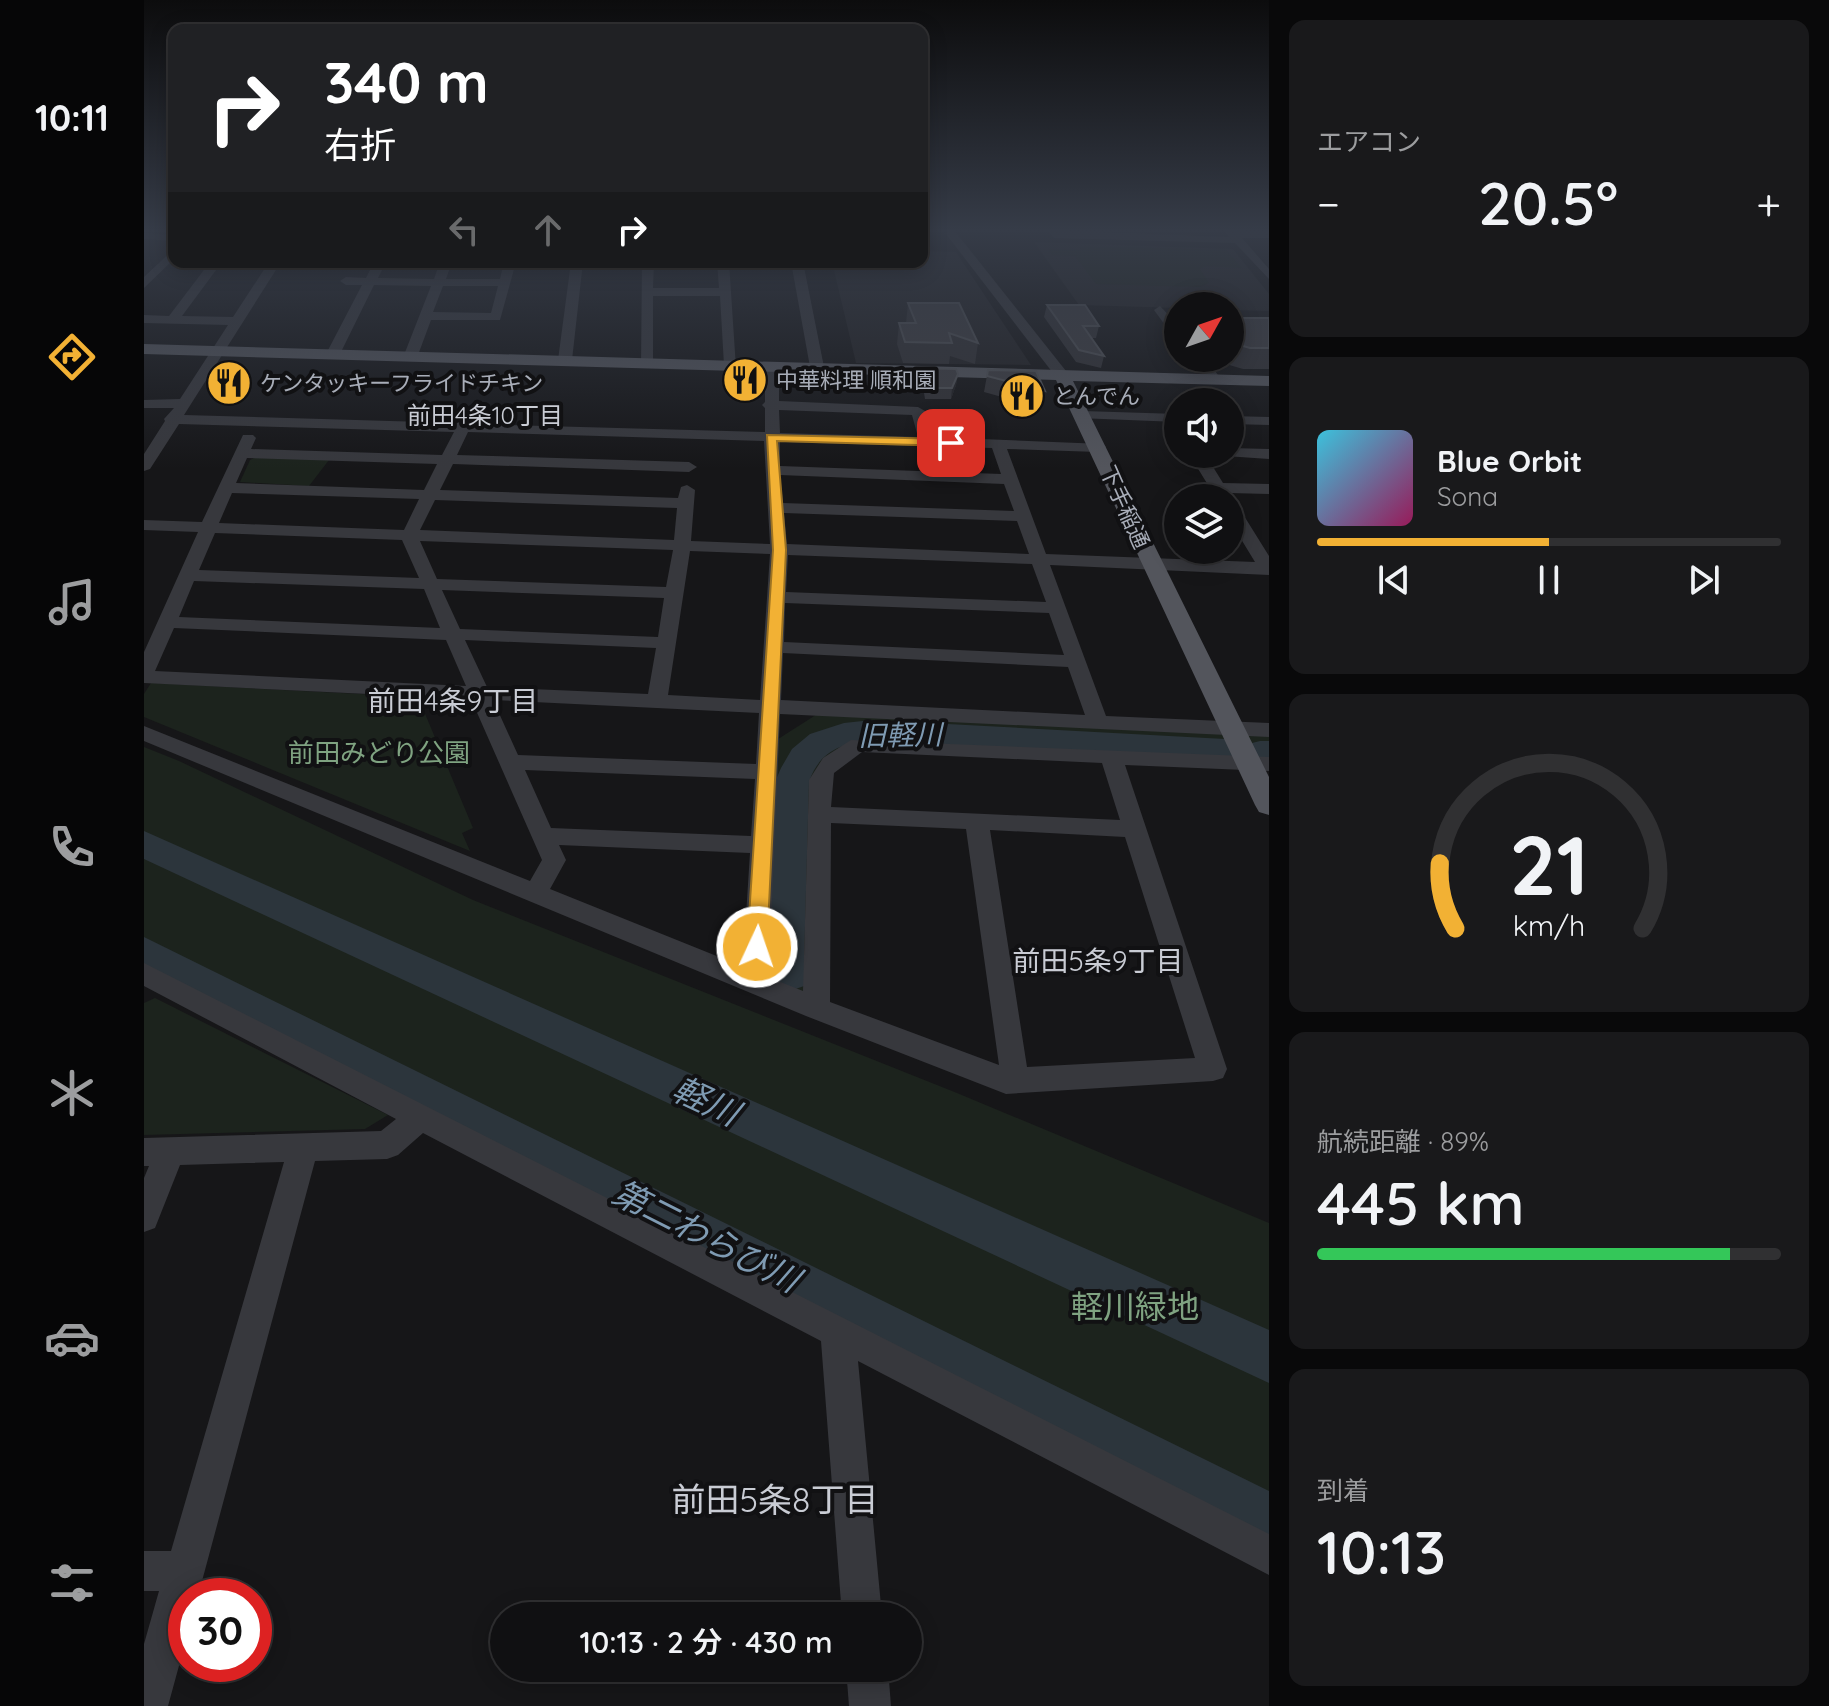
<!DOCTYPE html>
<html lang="ja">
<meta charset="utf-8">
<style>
body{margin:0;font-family:Quicksand,"Noto Sans JP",sans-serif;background:#19191b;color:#f1f3f6;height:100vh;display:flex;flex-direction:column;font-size:30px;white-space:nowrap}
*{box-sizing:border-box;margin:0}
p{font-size:26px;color:#9c9d9f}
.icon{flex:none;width:44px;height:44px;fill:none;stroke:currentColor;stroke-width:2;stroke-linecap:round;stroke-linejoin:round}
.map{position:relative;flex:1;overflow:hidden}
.details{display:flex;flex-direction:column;gap:20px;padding:20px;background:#09090a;width:560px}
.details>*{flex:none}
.top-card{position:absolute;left:24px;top:24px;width:760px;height:244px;border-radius:16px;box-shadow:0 4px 20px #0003,0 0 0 2px #303032;background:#202124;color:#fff;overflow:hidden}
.needle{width:52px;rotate:50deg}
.buttons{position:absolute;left:1020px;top:292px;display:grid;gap:16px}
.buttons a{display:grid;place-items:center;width:80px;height:80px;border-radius:50%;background:#101012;box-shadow:0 4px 20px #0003,0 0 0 2px #303032;font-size:40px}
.speed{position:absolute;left:24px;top:1578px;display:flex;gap:16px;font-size:40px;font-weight:700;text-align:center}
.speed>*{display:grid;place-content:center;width:104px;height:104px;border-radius:50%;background:#101012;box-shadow:0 4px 20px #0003,0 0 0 2px #303032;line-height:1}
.speed .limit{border:12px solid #d22;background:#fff;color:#111}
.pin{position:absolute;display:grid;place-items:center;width:68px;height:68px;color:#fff;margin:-34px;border-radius:16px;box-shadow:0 4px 12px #0006}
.me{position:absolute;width:88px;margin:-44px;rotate:3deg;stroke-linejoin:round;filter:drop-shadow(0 0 6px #0008)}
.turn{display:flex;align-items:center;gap:28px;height:168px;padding:0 24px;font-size:36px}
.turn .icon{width:104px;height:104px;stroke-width:2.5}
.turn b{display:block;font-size:56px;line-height:68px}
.lanes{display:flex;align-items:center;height:76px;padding:0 24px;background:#0003;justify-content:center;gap:40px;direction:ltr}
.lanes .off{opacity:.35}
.big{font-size:60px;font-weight:600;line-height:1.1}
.details .card{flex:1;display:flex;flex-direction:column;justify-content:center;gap:12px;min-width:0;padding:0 28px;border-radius:16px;background:#19191b}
.details .dial{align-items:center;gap:0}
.dial svg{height:208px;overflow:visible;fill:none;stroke:#303032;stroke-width:7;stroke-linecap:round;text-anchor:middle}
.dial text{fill:#f1f3f6;stroke:none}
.song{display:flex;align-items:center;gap:24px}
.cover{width:96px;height:96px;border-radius:12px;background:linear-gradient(135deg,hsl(190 70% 55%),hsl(330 70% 35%))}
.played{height:8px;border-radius:4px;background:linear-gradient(90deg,#f2b134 50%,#303032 50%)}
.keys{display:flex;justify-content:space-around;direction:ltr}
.heat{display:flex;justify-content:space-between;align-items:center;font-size:44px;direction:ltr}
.charge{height:12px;border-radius:6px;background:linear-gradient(90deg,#34c759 89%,#303032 0)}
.trip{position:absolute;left:346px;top:1602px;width:432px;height:80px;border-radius:40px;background:#101012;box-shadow:0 4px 20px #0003,0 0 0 2px #303032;font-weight:600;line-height:80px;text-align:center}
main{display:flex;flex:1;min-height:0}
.tab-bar{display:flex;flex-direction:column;width:144px;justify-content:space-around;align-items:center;background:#060607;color:#9c9d9f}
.tab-bar .icon{width:56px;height:56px}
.tab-bar .current{color:#f2b134}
.tab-bar b{font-size:36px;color:#f1f3f6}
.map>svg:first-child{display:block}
</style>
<main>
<nav class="tab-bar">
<b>10:11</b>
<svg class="icon current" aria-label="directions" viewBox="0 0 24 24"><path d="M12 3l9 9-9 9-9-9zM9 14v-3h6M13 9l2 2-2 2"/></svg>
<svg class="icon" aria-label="music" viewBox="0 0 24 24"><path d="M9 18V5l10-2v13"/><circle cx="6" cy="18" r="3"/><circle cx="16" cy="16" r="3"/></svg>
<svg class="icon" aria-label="phone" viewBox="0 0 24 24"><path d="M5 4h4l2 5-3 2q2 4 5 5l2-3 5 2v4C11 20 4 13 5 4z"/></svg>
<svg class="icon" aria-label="climate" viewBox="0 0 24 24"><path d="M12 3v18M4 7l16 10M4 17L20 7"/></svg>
<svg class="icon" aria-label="car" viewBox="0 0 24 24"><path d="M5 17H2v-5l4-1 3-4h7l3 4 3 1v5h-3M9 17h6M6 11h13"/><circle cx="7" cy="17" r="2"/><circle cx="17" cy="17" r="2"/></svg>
<svg class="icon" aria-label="filters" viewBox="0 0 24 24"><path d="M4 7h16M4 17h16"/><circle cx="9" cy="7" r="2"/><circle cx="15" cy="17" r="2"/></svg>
</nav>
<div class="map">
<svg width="1125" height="1706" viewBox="0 0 1125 1706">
<rect width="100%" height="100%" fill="#161618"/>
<g fill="#222225">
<path d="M890,242L1089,249L1125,294V311L1086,310V306L1034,308L935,305Z"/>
<path d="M778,251L812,252L887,365L712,363L688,262H778Z"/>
</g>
<g fill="#1c231d">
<path d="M936,246L1082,250L1098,268L1062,266L1056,269L1065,283L1056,287L952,284L931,256L908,255L904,249L937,250Z"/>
<path d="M112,457L185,460L165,486L96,482L106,460Z"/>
<path d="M7,683L274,697L329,828L318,833L326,851L0,717V694Z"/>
<path d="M678,711L1125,733V758L711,741L681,761L665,996L614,971L631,741Z"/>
<path d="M0,747L35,761L329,900L813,1093L1125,1223V1520L0,948Z"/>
<path d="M11,998L244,1115L221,1129L0,1135V1003Z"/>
</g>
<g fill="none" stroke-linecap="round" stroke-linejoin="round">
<g fill="#2c353c" fill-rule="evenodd">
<path d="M728,720L1081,739L1093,742L1097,750L1093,758L1081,761L728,740C697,744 676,750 665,782L660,963L666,975L660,986L646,991L632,986L620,963L631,782L637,768L648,749L666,734L700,723Z"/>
<path d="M1116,741H1125V763L1104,760L1100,752L1104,744Z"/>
<path d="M0,831L1125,1330V1383L0,859Z"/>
<path d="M0,937L1125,1491V1550L0,970Z"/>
</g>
<g fill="#37383d" fill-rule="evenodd">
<path d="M799,230H810L922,371V377H912Z"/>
<path d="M902,230L1085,237L1080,230L1125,232V238H1098L1125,269V279L1091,243L910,238Z"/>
<path d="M0,233L30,235V241L0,239Z"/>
<path d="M30,249V259L0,288V277Z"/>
<path d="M66,262H78L38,316L89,317L125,262H137L40,415L314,423L319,415L324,414L331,418L329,424L621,432V408L618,405L621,402V366L628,362L635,366V401L774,407L781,411L789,437L959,444L962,447L954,452L863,449L902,554L1111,562L1086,521V502L1092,503L1125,556V575L906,565L962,716L1125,723V737L636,714L626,947L619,975L659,991L665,780L679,758L707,740L1125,757V771L981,765L1083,1069L1079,1078L1069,1081L862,1094L662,1016L0,741V726L386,881L398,860L327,699L0,683V652L54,532L0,530V520L58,522L99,435H109L112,438L107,449L298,455L310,432L35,424L6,469L0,471V454L21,421L20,419L30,408H0V400L36,399L84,325L0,323V315L25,316ZM635,410L768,415L774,437L636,433ZM324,432L620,441L626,544L547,541L551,490L543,485L537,487L534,498L296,490L309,464L545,472L553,467L545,462L313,455ZM636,442L848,448L857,474L636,466ZM103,458L293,464L280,490L92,483ZM636,475L860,484L870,511L639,503ZM88,493L275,499L260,530L75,523ZM291,500L533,508L530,540L276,530ZM640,513L873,521L885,554L643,544ZM71,533L258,540L275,578L55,570ZM276,541L529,550L522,587L293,579ZM546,551L626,554L616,700L524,695ZM644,555L888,564L902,602L642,592ZM50,581L280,589L296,628L35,617ZM298,590L520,598L514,637L316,629ZM641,603L905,613L920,655L640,642ZM30,628L302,640L322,686L11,671ZM321,640L512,648L504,694L343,687ZM639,653L924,667L941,715L637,700ZM349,700L615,713L612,764L374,755ZM718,752L958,763L976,820L687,807L690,773ZM381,770L611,779L607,836L407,828ZM687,823L822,829L855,1065L686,1002ZM846,830L981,837L1051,1058L883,1067ZM415,845L606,853L600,947L595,965L406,889L422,860Z"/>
<path d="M230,262H242L234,278L290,279L296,262H308L302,279H356L360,262H372L356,320H287L274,355L262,358L260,355L287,286L230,285L196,354L184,357L182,354L218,285H202L196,281L202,277L222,278ZM299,286H354L347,313L289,312Z"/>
<path d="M427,262H439L428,360L421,364L414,360Z"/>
<path d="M498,262H510L509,288H575L573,262H585L592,368L580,365L576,296H509V363L497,366Z"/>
<path d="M647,262H659L680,367L678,370L666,367Z"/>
<path d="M1016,306L1034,325V337L1029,336L1010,310Z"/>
<path d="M1047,358H1061L1077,379L1075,382H1065Z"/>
<path d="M939,411L1034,414V422L934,418V412Z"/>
<path d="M1086,416L1125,417V425L1086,424Z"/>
<path d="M1086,448L1125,449V459L1081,456L1079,454H1086Z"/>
<path d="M1045,454H1061L1079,483L1125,484V494L1085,493L1088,498L1086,501V498H1072Z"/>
<path d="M0,963L1125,1534V1575L714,1361L738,1616H698L677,1341L279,1133L254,1155L243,1159L171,1161L54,1596H42V1640L24,1706H0V1644L15,1591H0V1551H27L140,1162L36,1165L11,1228L0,1232V1178L5,1166H0V1138L237,1131L252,1119L0,986Z"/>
<path d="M702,1668H744L747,1706H705Z"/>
</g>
<path fill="#53555c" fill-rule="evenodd" d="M0,344L1125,376V386L929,381L1125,777V815L1115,812L1111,805L912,380L0,354Z"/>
</g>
<g fill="#323236">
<path d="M764,303L834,343L831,364L806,356L805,364L759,363L753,344L755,323H762Z"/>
<path d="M903,305L955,326L952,338H948L960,356L957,368L932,362L900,317Z"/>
<path d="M1086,318H1125V369H1099L1082,364L1077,358H1086Z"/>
<path d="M766,368L814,374L812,385L807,399H781L780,393H769L764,379Z"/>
<path d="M844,370L901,391L897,408L840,392Z"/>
</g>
<path fill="#212124" d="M814,374L812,385L807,399L808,388Z"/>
<g fill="#3f3f44" stroke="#4f5156" stroke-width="2">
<path d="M764,303H815L834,343L805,333L808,343L761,342L755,323H772Z"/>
<path d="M903,305H941L955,326H939L960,356L935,350Z"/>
<path d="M1086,318H1125V348H1106L1089,343L1086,340Z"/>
<path d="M766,368L812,369L814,374L808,388H783L781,382H770Z"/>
<path d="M844,370L892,371L901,391L843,376Z"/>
</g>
<linearGradient id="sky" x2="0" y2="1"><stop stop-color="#0c0c0d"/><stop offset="0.49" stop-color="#363c48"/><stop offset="1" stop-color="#363c48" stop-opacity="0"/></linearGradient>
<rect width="1125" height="469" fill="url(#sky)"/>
<path fill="#f2b134" stroke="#9d7322" stroke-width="2" d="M623,435L807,439L813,443L807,446L633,441L642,550L623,947L620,953H606L603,947L629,550Z"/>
<defs>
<g id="restaurant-disc" transform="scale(2.3)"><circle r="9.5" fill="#f2b134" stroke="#111113"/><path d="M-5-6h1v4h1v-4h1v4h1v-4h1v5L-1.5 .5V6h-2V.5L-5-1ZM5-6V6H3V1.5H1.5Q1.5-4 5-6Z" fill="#111"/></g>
</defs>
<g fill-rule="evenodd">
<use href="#restaurant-disc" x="601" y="380"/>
<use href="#restaurant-disc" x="85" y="383"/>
<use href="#restaurant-disc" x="878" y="396"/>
</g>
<g text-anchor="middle" stroke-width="8" stroke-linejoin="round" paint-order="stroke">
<g font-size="22" fill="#a8adb8" stroke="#111113" text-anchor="start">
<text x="632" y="388">中華料理 順和園</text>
<text x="116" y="391">ケンタッキーフライドチキン</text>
<text x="909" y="404">とんでん</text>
</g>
<g font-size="22" fill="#a8adb8" stroke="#111113">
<text transform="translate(981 507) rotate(66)" y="8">下手稲通</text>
</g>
<g font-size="24" fill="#c9ccd4" stroke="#111113">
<text x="341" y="424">前田4条10丁目</text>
</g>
<g font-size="26" fill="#7fa381" stroke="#111113">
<text x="235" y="762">前田みどり公園</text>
</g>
<g font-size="28" fill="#c9ccd4" stroke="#111113">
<text x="309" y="711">前田4条9丁目</text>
<text x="954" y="971">前田5条9丁目</text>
</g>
<g font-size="28" font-style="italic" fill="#7f9bb3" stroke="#111113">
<text transform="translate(756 735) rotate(-1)" y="10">旧軽川</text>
</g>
<g font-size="32" fill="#7fa381" stroke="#111113">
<text x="991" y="1318">軽川緑地</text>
</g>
<g font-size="34" font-style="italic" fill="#7f9bb3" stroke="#111113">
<text transform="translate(562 1101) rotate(25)" y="12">軽川</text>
<text transform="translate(562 1236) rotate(27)" y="12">第二わらび川</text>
</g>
<g font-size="34" fill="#c9ccd4" stroke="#111113">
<text x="631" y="1512">前田5条8丁目</text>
</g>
</g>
</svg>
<div class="buttons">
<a><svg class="needle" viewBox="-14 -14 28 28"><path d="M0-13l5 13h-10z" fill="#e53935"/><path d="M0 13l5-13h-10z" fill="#9c9d9f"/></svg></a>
<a><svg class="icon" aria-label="sound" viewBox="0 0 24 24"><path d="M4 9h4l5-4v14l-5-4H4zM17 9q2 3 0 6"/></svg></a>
<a><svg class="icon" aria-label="layers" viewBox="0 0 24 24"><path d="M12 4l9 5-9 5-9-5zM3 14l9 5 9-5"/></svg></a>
</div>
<div class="speed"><div class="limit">30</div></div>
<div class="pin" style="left:807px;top:443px;background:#d93025"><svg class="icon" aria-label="arrive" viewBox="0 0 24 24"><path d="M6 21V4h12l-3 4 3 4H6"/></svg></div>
<svg class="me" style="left:613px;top:947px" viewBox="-20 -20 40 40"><circle r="17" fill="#f2b134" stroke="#fff" stroke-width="3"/><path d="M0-11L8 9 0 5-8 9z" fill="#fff"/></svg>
<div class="trip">10:13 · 2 分 · 430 m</div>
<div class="top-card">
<div class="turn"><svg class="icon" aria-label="right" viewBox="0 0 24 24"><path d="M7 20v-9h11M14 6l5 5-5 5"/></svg><div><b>340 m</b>右折</div></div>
<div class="lanes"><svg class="icon off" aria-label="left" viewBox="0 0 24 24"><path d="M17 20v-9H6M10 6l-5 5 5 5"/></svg><svg class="icon off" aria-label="ahead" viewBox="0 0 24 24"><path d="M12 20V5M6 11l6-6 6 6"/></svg><svg class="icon" aria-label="right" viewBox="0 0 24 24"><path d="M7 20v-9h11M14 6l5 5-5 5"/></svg></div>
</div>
</div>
<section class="details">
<div class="card"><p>エアコン</p>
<div class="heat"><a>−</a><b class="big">20.5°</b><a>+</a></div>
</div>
<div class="card">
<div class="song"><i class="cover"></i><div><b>Blue Orbit</b><p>Sona</p></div></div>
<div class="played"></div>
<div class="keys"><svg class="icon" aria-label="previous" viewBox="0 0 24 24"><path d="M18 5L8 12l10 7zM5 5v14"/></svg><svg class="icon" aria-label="pause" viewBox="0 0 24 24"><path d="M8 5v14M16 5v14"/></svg><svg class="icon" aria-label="next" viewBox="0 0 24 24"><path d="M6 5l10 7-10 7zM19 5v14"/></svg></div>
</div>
<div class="card dial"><svg viewBox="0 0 100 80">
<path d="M14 69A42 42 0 1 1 86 69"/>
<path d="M14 69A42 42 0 0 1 8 44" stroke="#f2b134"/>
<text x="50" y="56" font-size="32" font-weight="700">21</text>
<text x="50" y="72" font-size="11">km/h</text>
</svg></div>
<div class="card"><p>航続距離 · 89%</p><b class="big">445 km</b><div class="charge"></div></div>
<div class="card"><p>到着</p><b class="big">10:13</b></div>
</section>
</main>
